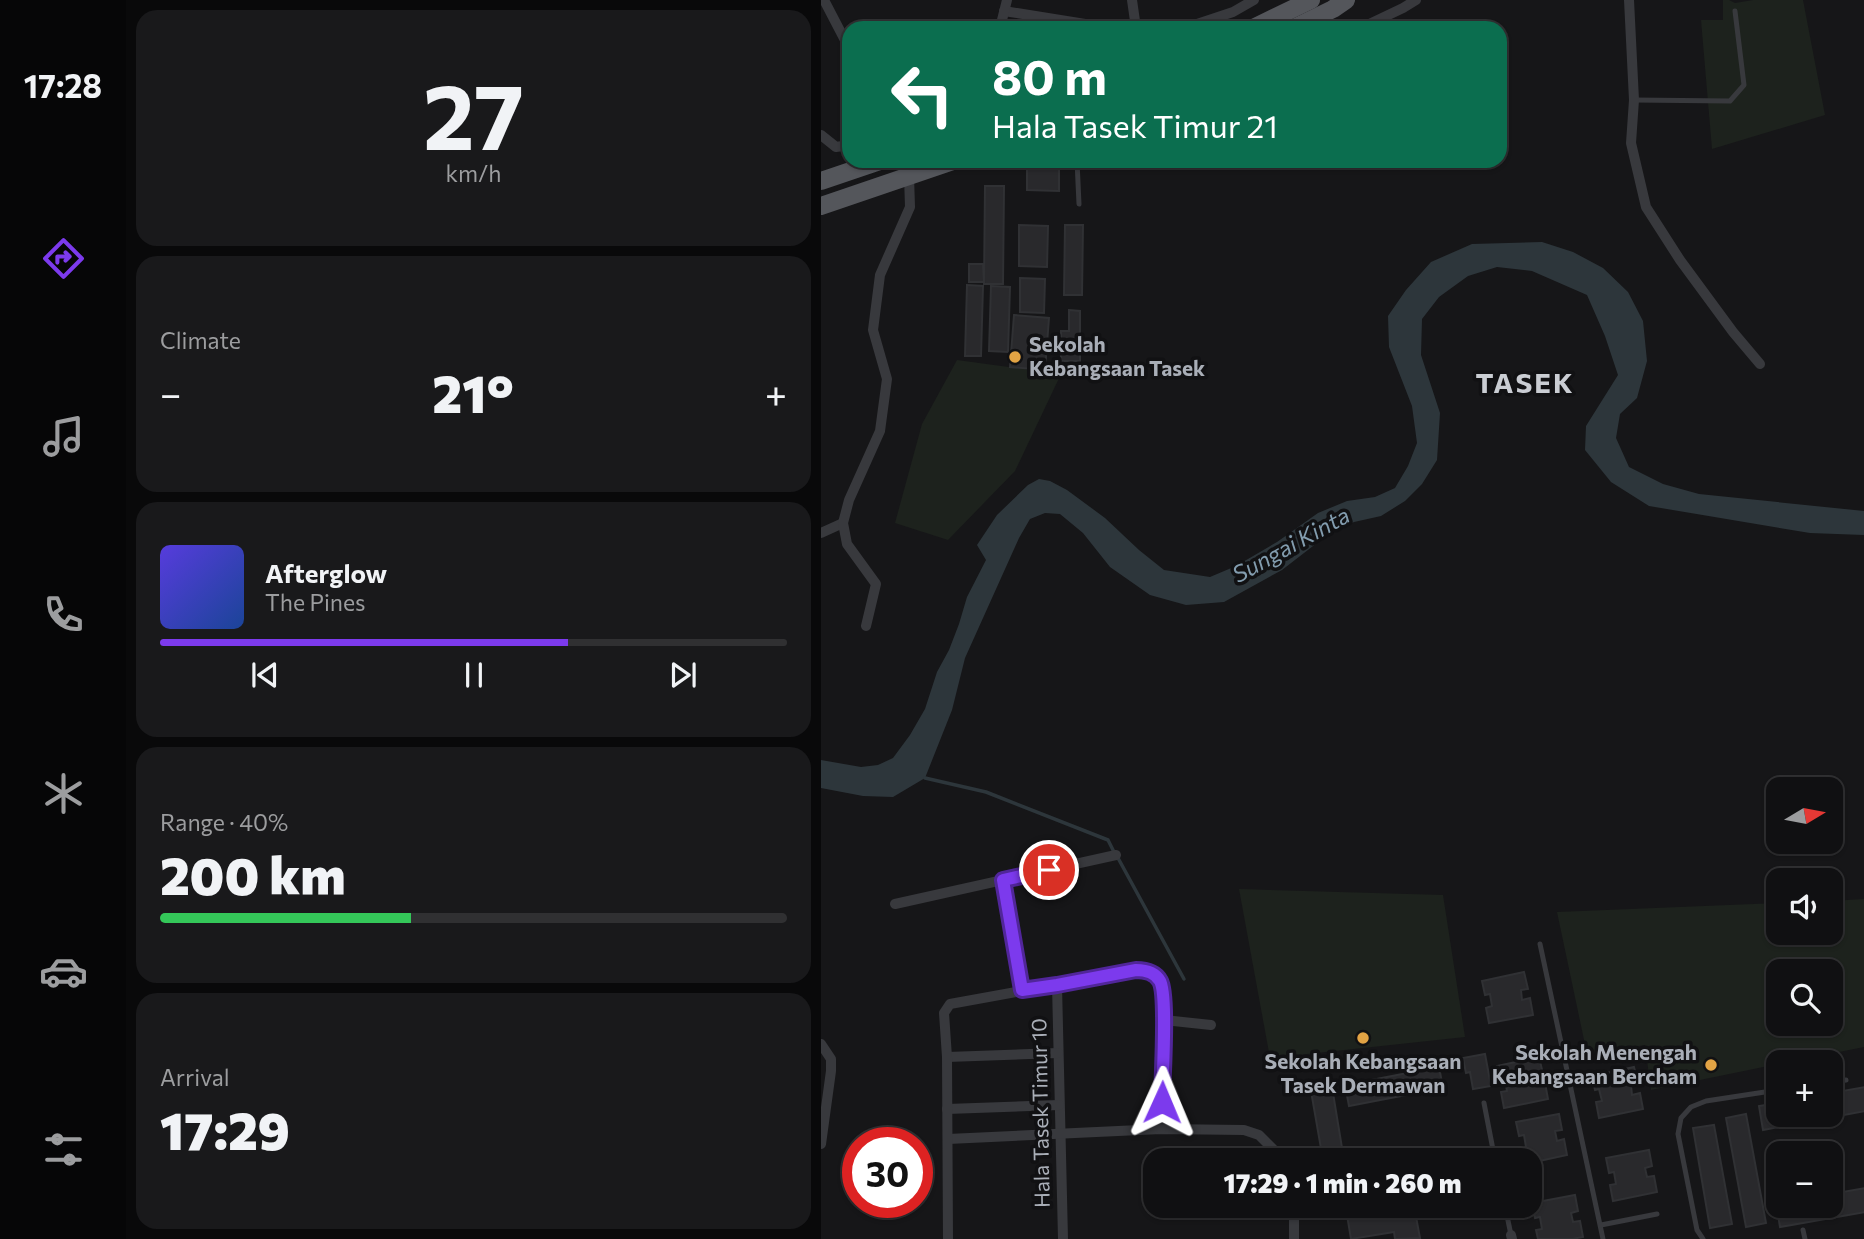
<!DOCTYPE html>
<meta charset="utf-8">
<style>
body{margin:0;font-family:Commissioner,sans-serif;background:#19191b;color:#f1f3f6;height:100vh;display:flex;flex-direction:column;font-size:26px;white-space:nowrap}
*{box-sizing:border-box;margin:0}
p{font-size:23px;color:#9c9d9f}
.icon{flex:none;width:38px;height:38px;fill:none;stroke:currentColor;stroke-width:2;stroke-linecap:round;stroke-linejoin:round}
.map{position:relative;flex:1;overflow:hidden}
.sheet{display:flex;flex-direction:column;gap:10px;padding:10px;background:#09090a;width:695px}
.sheet>*{flex:none}
.guide{position:absolute;left:21px;top:21px;width:665px;height:147px;border-radius:21px;box-shadow:0 2px 5px #0004,0 0 0 2px #303032;background:#0b6e4f;color:#fff;overflow:hidden}
.needle{width:46px;rotate:80deg}
.buttons{position:absolute;left:945px;top:777px;display:grid;gap:14px}
.buttons a{display:grid;place-items:center;width:77px;height:77px;border-radius:14px;background:#101012;box-shadow:0 2px 5px #0004,0 0 0 2px #303032;font-size:35px}
.speed{position:absolute;left:21px;top:1127px;display:flex;gap:14px;font-size:35px;font-weight:700;text-align:center}
.speed>*{display:grid;place-content:center;width:91px;height:91px;border-radius:50%;background:#101012;box-shadow:0 2px 5px #0004,0 0 0 2px #303032;line-height:1}
.speed .limit{border:10px solid #d22;background:#fff;color:#111}
.pin{position:absolute;display:grid;place-items:center;width:60px;height:60px;color:#fff;margin:-30px;border:4px solid #fff;border-radius:50%;box-shadow:0 2px 7px #0007}
.me{position:absolute;width:77px;margin:-38px;rotate:1deg;stroke-linejoin:round;filter:drop-shadow(0 0 5px #0008)}
.turn{display:flex;align-items:center;gap:24px;height:147px;padding:0 35px;font-size:32px}
.turn .icon{width:91px;height:91px;stroke-width:2.5}
.turn b{display:block;font-size:49px;line-height:60px}
.big{font-size:52px;font-weight:800;line-height:1.1}
.sheet .widget{flex:1;display:flex;flex-direction:column;justify-content:center;gap:10px;min-width:0;padding:0 24px;border-radius:21px;background:#19191b}
.sheet .dial{align-items:center;gap:0}
.dial b{font-size:91px;line-height:1}
.song{display:flex;align-items:center;gap:21px}
.cover{width:84px;height:84px;border-radius:10px;background:linear-gradient(135deg,hsl(250 70% 55%),hsl(220 70% 35%))}
.played{height:7px;border-radius:4px;background:linear-gradient(90deg,#7c3aed 65%,#303032 65%)}
.keys{display:flex;justify-content:space-around;direction:ltr}
.heat{display:flex;justify-content:space-between;align-items:center;font-size:38px;direction:ltr}
.charge{height:10px;border-radius:5px;background:linear-gradient(90deg,#34c759 40%,#303032 0)}
.trip{position:absolute;left:322px;top:1148px;width:399px;height:70px;border-radius:21px;background:#101012;box-shadow:0 2px 5px #0004,0 0 0 2px #303032;font-weight:800;line-height:70px;text-align:center}
main{display:flex;flex:1;min-height:0}
.menu{display:flex;flex-direction:column;width:126px;justify-content:space-around;align-items:center;background:#060607;color:#9c9d9f}
.menu .icon{width:49px;height:49px}
.menu .selected{color:#7c3aed}
.menu b{font-size:32px;color:#f1f3f6}
.map>svg:first-child{display:block}
</style>
<main>
<nav class="menu">
<b>17:28</b>
<svg class="icon selected" aria-label="directions" viewBox="0 0 24 24"><path d="M12 3l9 9-9 9-9-9zM9 14v-3h6M13 9l2 2-2 2"/></svg>
<svg class="icon" aria-label="music" viewBox="0 0 24 24"><path d="M9 18V5l10-2v13"/><circle cx="6" cy="18" r="3"/><circle cx="16" cy="16" r="3"/></svg>
<svg class="icon" aria-label="phone" viewBox="0 0 24 24"><path d="M5 4h4l2 5-3 2q2 4 5 5l2-3 5 2v4C11 20 4 13 5 4z"/></svg>
<svg class="icon" aria-label="climate" viewBox="0 0 24 24"><path d="M12 3v18M4 7l16 10M4 17L20 7"/></svg>
<svg class="icon" aria-label="car" viewBox="0 0 24 24"><path d="M5 17H2v-5l4-1 3-4h7l3 4 3 1v5h-3M9 17h6M6 11h13"/><circle cx="7" cy="17" r="2"/><circle cx="17" cy="17" r="2"/></svg>
<svg class="icon" aria-label="filters" viewBox="0 0 24 24"><path d="M4 7h16M4 17h16"/><circle cx="9" cy="7" r="2"/><circle cx="15" cy="17" r="2"/></svg>
</nav>
<section class="sheet">
<div class="widget dial"><b>27</b><p>km/h</p></div>
<div class="widget"><p>Climate</p>
<div class="heat"><a>−</a><b class="big">21°</b><a>+</a></div>
</div>
<div class="widget">
<div class="song"><i class="cover"></i><div><b>Afterglow</b><p>The Pines</p></div></div>
<div class="played"></div>
<div class="keys"><svg class="icon" aria-label="previous" viewBox="0 0 24 24"><path d="M18 5L8 12l10 7zM5 5v14"/></svg><svg class="icon" aria-label="pause" viewBox="0 0 24 24"><path d="M8 5v14M16 5v14"/></svg><svg class="icon" aria-label="next" viewBox="0 0 24 24"><path d="M6 5l10 7-10 7zM19 5v14"/></svg></div>
</div>
<div class="widget"><p>Range · 40%</p><b class="big">200 km</b><div class="charge"></div></div>
<div class="widget"><p>Arrival</p><b class="big">17:29</b></div>
</section>
<div class="map">
<svg width="1044" height="1239" viewBox="0 0 1044 1239">
<rect width="100%" height="100%" fill="#161618"/>
<g fill="#1d221d" fill-rule="evenodd">
<path d="M902,0H908L914,3L932,0H982L1004,115L891,149L880,20H902Z"/>
<path d="M136,360L240,374L194,471L127,540L74,523L101,424Z"/>
<path d="M418,889L622,895L644,1037L449,1058Z"/>
<path d="M1043,899V1047L968,1062H957V1064L830,1090L824,1045L766,1054L736,912L957,903V933H1010V901ZM957,971H1010V1024H957Z"/>
</g>
<path fill="#2d363b" d="M721,242L752,252L782,268L807,292L822,321L826,361L816,398L799,414L795,438L808,467L842,484L878,494L1043,511V535L989,533L828,506L790,482L764,450L765,426L797,375L784,336L766,295L711,271L676,267L647,276L618,297L601,319L600,355L619,413L616,460L601,484L584,501L560,516L533,522L505,536L461,570L403,602L365,605L329,595L289,567L262,533L239,514L224,513L209,519L198,538L144,658L131,710L104,778L72,797L42,796L0,788V760L40,767L57,765L72,758L89,735L104,709L116,672L128,650L138,624L146,597L165,560L156,545L176,515L207,485L218,479L229,481L246,490L284,518L318,550L343,570L389,577L415,566L456,542L497,513L526,501L554,497L574,488L587,466L596,443L591,406L568,347L567,316L585,290L610,262L651,244Z"/>
<g fill="none" stroke-linecap="round" stroke-linejoin="round">
<g stroke="#2d363b" stroke-width="3.5">
<path d="M104,778L165,792L287,840L293,852"/>
<path d="M297,858L363,979"/>
</g>
</g>
<g fill="#29292c" stroke="#303134" stroke-width="2">
<path d="M206,161L238,162V191L206,190Z"/>
<path d="M164,186H183L182,284H163Z"/>
<path d="M198,225L227,226L226,267L198,266Z"/>
<path d="M244,225H262L261,295H243Z"/>
<path d="M148,264H162L163,282H148Z"/>
<path d="M199,278L224,279L223,313L199,312Z"/>
<path d="M146,285L162,286L160,356H144Z"/>
<path d="M170,286L189,287L187,352L168,351Z"/>
<path d="M248,310L259,311V361H240V331H248Z"/>
<path d="M193,315L228,318L224,370L189,367Z"/>
<path d="M703,972L707,989L700,990L701,1000L709,998L712,1015L668,1023L665,1008L671,1006L669,994L664,995L661,981Z"/>
<path d="M664,1054L670,1086L652,1089L649,1072L645,1073L642,1058Z"/>
<path d="M718,1057L722,1074L715,1075L716,1085L724,1083L727,1099L683,1108L680,1092L686,1091L684,1079L679,1080L676,1066Z"/>
<path d="M618,1067L622,1088L528,1106L524,1085Z"/>
<path d="M813,1067L817,1084L810,1085L811,1095L819,1093L822,1109L778,1118L775,1102L781,1101L778,1089L774,1090L771,1076Z"/>
<path d="M511,1087L523,1160H502L490,1091Z"/>
<path d="M1044,1087V1111L942,1130L938,1106L957,1103V1115H1010V1093Z"/>
<path d="M738,1114L741,1130L734,1131L736,1141L743,1139L746,1155L709,1163V1160H702L700,1149L705,1147L703,1135L698,1136L695,1122Z"/>
<path d="M925,1114L945,1223L925,1227L905,1118Z"/>
<path d="M893,1125L911,1224L889,1228L872,1128Z"/>
<path d="M828,1150L831,1166L824,1168L826,1177L833,1176L836,1192L792,1201L789,1185L795,1184L793,1172L788,1173L785,1158Z"/>
<path d="M1044,1188V1212L959,1227L955,1203H957V1206H1010V1194Z"/>
<path d="M754,1195L757,1211L750,1213L752,1222L759,1221L762,1237L751,1239H717L715,1230L721,1229L719,1217L714,1218L711,1203Z"/>
<path d="M568,1206H593L599,1238L574,1239L573,1232L530,1239L526,1215L568,1207Z"/>
</g>
<g fill="none" stroke-linecap="round" stroke-linejoin="round">
<g stroke="#38393d" stroke-width="5">
<path d="M813,100L909,101L923,85L914,11"/>
<path d="M256,161L258,204"/>
<path d="M719,944L782,1239"/>
<path d="M1010,1082L1025,1080"/>
<path d="M663,1103L674,1160"/>
<path d="M684,1206L690,1235"/>
<path d="M780,1225L836,1214"/>
<path d="M982,1230L984,1239"/>
<path d="M882,1239L876,1230L857,1134L860,1118L870,1107L885,1101L957,1090"/>
</g>
<g stroke="#38393d" stroke-width="10">
<path d="M3,0L28,48"/>
<path d="M311,0L315,28"/>
<path d="M808,0L813,100L810,143L825,207L859,260L912,332L939,364"/>
<path d="M183,11L289,28"/>
<path d="M179,28L186,0"/>
<path d="M364,28L412,12L433,0"/>
<path d="M540,28L582,8L595,0"/>
<path d="M0,135L15,147L28,145"/>
<path d="M0,533L22,523"/>
<path d="M45,626L55,584L26,544L22,523L28,500L59,431L66,379L52,330L59,275L89,207L88,176"/>
<path d="M182,880L201,990"/>
<path d="M74,904L295,855"/>
<path d="M236,985L242,1239"/>
<path d="M343,1020L390,1025"/>
<path d="M0,1044L10,1059V1071L0,1144"/>
<path d="M126,1057L237,1053"/>
<path d="M126,1109L238,1105"/>
<path d="M127,1139L340,1129L423,1130L438,1135L454,1151L459,1160"/>
<path d="M473,1206V1239"/>
<path d="M690,1235L691,1239"/>
<path d="M127,1239L126,1057L123,1013L129,1004L315,970L327,971L334,976L339,982L341,993L343,1020L340,1129"/>
</g>
<g stroke="#54565b" stroke-width="18">
<path d="M432,28L490,0"/>
<path d="M473,28L512,9L525,0"/>
<path d="M0,181L59,161"/>
<path d="M0,206L132,161"/>
</g>
</g>
<g fill="none" stroke-linecap="round" stroke-linejoin="round">
<g stroke="#51269a" stroke-width="18">
<path id="route" d="M228,870L182,880L201,990L236,985L315,970C325,970 334,972 339,981C347,995 341,1081 341,1102"/>
</g>
<use href="#route" stroke="#7c3aed" stroke-width="12"/>
</g>
<g fill="#e2a344" stroke="#111113" stroke-width="2.5">
<circle cx="194" cy="357" r="7"/>
<circle cx="542" cy="1038" r="7"/>
<circle cx="890" cy="1065" r="7"/>
</g>
<g text-anchor="middle" stroke-width="7" stroke-linejoin="round" paint-order="stroke">
<g font-size="21" font-weight="bold" fill="#a9aeb7" stroke="#111113" text-anchor="start">
<text x="208" y="352">Sekolah<tspan x="208" dy="24">Kebangsaan Tasek</tspan></text>
<text x="876" y="1060" text-anchor="end">Sekolah Menengah<tspan x="876" dy="24">Kebangsaan Bercham</tspan></text>
<text x="542" y="1069" text-anchor="middle">Sekolah Kebangsaan<tspan x="542" dy="24">Tasek Dermawan</tspan></text>
</g>
<g font-size="21" fill="#a9aeb7" stroke="#111113">
<text transform="translate(220 1113) rotate(-91)" y="7">Hala Tasek Timur 10</text>
</g>
<g font-size="23" font-style="italic" fill="#839daf" stroke="#111113">
<text transform="translate(470 545) rotate(-29)" y="8">Sungai Kinta</text>
</g>
<g font-size="28" font-weight="bold" letter-spacing="2" fill="#cacdd3" stroke="#111113">
<text x="704" y="393">TASEK</text>
</g>
</g>
</svg>
<div class="buttons">
<a><svg class="needle" viewBox="-14 -14 28 28"><path d="M0-13l5 13h-10z" fill="#e53935"/><path d="M0 13l5-13h-10z" fill="#9c9d9f"/></svg></a>
<a><svg class="icon" aria-label="sound" viewBox="0 0 24 24"><path d="M4 9h4l5-4v14l-5-4H4zM17 9q2 3 0 6"/></svg></a>
<a><svg class="icon" aria-label="search" viewBox="0 0 24 24"><circle cx="10" cy="10" r="6"/><path d="M15 15l6 6"/></svg></a>
<a>+</a>
<a>−</a>
</div>
<div class="speed"><div class="limit">30</div></div>
<div class="pin" style="left:228px;top:870px;background:#d93025"><svg class="icon" aria-label="arrive" viewBox="0 0 24 24"><path d="M6 21V4h12l-3 4 3 4H6"/></svg></div>
<svg class="me" style="left:341px;top:1102px" viewBox="-20 -20 40 40"><path d="M0-17L14 15 0 8-14 15z" fill="#7c3aed" stroke="#fff" stroke-width="4"/></svg>
<div class="trip">17:29 · 1 min · 260 m</div>
<div class="guide">
<div class="turn"><svg class="icon" aria-label="left" viewBox="0 0 24 24"><path d="M17 20v-9H6M10 6l-5 5 5 5"/></svg><div><b>80 m</b>Hala Tasek Timur 21</div></div>
</div>
</div>
</main>
